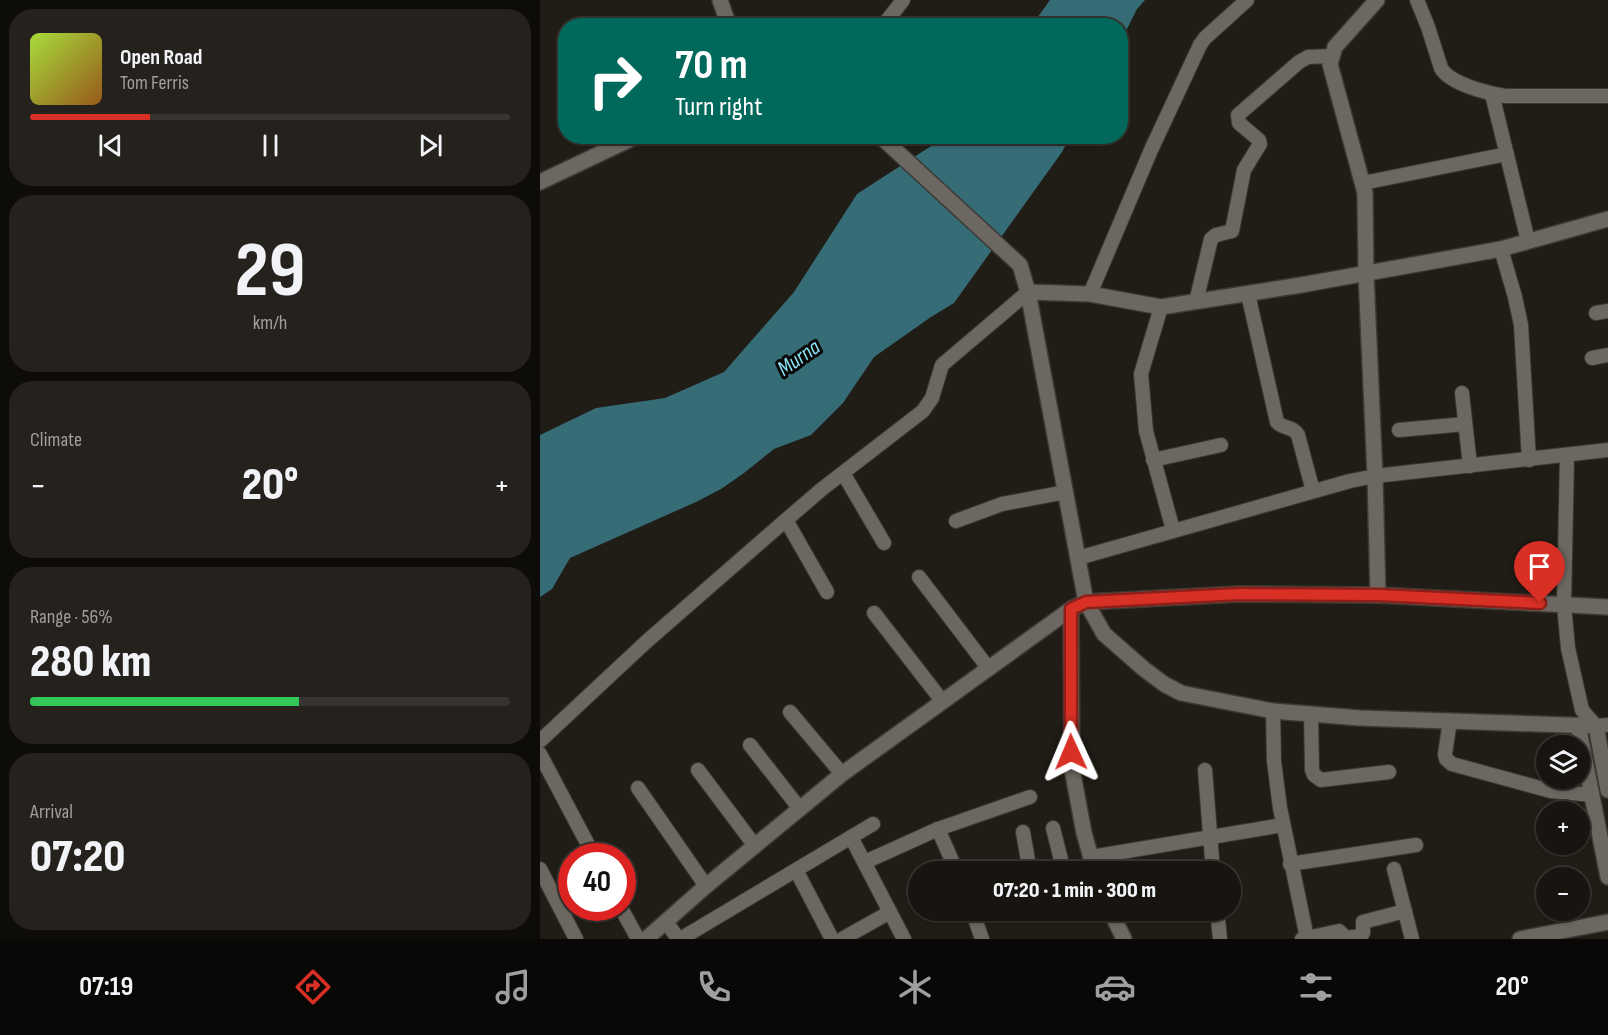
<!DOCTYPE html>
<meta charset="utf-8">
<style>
body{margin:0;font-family:"Sofia Sans Condensed",sans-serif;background:#25221e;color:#f1f3f6;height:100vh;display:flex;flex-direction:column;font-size:22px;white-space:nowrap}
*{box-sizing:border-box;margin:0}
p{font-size:20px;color:#9f9f9f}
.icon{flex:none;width:33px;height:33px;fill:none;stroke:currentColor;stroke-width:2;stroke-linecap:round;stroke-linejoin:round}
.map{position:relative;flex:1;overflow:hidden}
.sheet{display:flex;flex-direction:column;gap:9px;padding:9px;background:#0d0c09;width:540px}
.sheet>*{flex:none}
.banner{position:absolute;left:18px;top:18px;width:570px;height:126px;border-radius:24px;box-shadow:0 2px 4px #0004,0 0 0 2px #363430;background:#00695c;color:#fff;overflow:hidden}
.fabs{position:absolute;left:996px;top:735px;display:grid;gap:12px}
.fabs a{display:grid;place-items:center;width:54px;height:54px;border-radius:50%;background:#181510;box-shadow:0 2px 4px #0004,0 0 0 2px #363430;font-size:30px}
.speed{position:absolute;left:18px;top:843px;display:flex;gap:12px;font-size:30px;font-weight:700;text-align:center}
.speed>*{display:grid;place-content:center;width:78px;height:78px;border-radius:50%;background:#181510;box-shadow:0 2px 4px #0004,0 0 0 2px #363430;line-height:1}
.speed .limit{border:9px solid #d22;background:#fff;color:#111}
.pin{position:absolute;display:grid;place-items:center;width:51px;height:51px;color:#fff;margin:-62px -26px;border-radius:50% 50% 50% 0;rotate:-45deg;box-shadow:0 0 6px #0007}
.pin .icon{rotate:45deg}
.me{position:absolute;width:66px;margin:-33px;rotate:359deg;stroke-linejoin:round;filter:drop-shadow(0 0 4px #0008)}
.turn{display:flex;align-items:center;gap:21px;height:126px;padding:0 18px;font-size:27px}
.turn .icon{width:78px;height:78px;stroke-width:2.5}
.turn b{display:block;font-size:42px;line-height:51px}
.big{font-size:45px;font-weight:800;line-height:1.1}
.sheet .widget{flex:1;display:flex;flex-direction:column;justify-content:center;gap:9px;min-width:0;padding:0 21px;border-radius:24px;background:#25221e}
.sheet .dial{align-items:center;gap:0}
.dial b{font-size:78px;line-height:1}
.song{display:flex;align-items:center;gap:18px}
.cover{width:72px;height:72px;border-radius:9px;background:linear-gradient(135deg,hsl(80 70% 55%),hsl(30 70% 35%))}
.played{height:6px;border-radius:3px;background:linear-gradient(90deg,#d93025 25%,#363430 25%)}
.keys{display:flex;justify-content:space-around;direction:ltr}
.heat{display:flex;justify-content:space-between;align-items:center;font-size:33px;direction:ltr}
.charge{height:9px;border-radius:4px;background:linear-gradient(90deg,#34c759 56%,#363430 0)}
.trip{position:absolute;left:368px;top:861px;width:333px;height:60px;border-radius:30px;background:#181510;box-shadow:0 2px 4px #0004,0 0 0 2px #363430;font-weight:800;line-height:60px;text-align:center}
.menu{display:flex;height:96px;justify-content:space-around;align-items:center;background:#0a0806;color:#9f9f9f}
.menu .icon{width:42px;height:42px}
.menu .active{color:#d93025}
.menu b{font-size:27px;color:#f1f3f6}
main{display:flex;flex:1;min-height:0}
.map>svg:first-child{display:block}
</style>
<main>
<section class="sheet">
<div class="widget">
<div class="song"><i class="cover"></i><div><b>Open Road</b><p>Tom Ferris</p></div></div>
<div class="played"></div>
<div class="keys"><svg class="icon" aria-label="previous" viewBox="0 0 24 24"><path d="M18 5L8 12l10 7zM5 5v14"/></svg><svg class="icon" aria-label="pause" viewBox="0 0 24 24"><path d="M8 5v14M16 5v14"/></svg><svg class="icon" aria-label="next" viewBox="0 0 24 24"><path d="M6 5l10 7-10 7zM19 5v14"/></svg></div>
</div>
<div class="widget dial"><b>29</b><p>km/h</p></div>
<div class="widget"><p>Climate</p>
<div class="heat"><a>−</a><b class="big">20°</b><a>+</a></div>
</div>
<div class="widget"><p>Range · 56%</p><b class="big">280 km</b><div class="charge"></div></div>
<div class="widget"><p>Arrival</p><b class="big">07:20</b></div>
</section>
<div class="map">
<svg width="1068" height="939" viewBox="0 0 1068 939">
<rect width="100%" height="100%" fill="#201c16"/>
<g fill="#366c76">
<path d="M510,0H605L597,9L581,41L580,26L492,25Z"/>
<path d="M405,137H530L522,152L414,303L391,317L334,357L303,403L271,435L234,449L204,473L181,489L156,502L30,558L12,589L0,597V435L56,408L125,398L184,372L254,292L317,194Z"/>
</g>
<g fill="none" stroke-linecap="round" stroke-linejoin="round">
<g stroke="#3c3834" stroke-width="16">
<g id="minor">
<path d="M877,0L888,27L901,68C910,84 947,93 965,96H1068"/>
<path d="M343,26L363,0"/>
<path d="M952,94L988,241"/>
<path d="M823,183L967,154"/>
<path d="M961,249L975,297L981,325L989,460"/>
<path d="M550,294L611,150L660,45L665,38L707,0"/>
<path d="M708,294L737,422C743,429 753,426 758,435L773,491"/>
<path d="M656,302L671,239L676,235L692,231L704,170L720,144L719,140L699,123L698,115L759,62L768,57L791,56"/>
<path d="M621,307L601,374L606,431L633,530"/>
<path d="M1056,313L1068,311"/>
<path d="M1052,358L1068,355"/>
<path d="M922,393L930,466"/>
<path d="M859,430L925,424"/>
<path d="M1027,456L1024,605L1028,648L1042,710L1056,726L1068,725"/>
<path d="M613,460L681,445"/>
<path d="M303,473L344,543"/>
<path d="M246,520L287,592"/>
<path d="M416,521L462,504L526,492"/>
<path d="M538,558L810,481L835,476L1068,450"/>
<path d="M379,577L449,669"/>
<path d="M334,613L403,702"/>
<path d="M733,711L734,761L740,808L767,938"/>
<path d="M250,712L302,774"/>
<path d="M771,714L772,770L774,775L781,780L849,772"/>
<path d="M910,721L905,754L906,759L912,764L1011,791L1052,795"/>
<path d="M0,741L106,642L239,526L282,489L383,411L392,398L402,365L488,292"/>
<path d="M210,745L260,809"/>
<path d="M0,754L54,856"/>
<path d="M158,770L215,846"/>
<path d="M665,770L673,872"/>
<path d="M98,788L166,886"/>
<path d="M513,828L524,872"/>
<path d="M398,829L417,872"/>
<path d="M483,832L490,872"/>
<path d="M311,837L364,939"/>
<path d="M551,857L743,825"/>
<path d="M325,862L398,829L490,797"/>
<path d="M750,864L876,845"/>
<path d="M0,869L36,939"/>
<path d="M854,869L872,939"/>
<path d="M256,870L292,939"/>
<path d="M81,908L98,939"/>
<path d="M432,910L442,939"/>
<path d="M677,910L680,939"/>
<path d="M126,922L137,937L142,938L333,824"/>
<path d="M302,939L350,912"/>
<path d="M762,939L799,931L806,938L821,936L823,933V922L865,911"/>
</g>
</g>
<g stroke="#3c3834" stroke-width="18">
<g id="tertiary">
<path d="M837,0L795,47L790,64L825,193L826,274L835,476L838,595"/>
<path d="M0,182L97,136"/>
<path d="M488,292L550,294L621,307L761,285L961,249L1068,219"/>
<path d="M531,609L532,769L544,833L555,872"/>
<path d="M570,910L584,939"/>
<path d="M106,939L166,886L302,774L531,609L546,602L699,594L838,595L1068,607"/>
<path d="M980,939L1068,922"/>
</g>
</g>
<g stroke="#3c3834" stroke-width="18">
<g id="secondary">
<path d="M180,0L189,26"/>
<path d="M340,136L480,265L488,292L546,602L564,634L604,669L624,684L641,693L733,711L820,718L1056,726L1068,790"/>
<path d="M1038,725L1068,877"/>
</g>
</g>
<use href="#minor" stroke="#6c6760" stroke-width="14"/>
<use href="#tertiary" stroke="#6c6760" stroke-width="15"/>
<use href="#secondary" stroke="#6c6760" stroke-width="15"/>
</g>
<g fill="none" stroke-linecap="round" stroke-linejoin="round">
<g stroke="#8d1f18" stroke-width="15">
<path id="route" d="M531,752V609L546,602L699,594L838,595L1000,603"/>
</g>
<use href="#route" stroke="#d93025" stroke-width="10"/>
</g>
<g text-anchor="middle" stroke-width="6" stroke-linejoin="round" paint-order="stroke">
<g font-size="22" font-style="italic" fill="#89e3f5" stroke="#080705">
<text transform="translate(258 357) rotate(-35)" y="8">Murna</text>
</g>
</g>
</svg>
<div class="fabs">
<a><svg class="icon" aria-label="layers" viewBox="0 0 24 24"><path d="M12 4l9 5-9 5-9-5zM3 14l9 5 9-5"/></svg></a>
<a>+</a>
<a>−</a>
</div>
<div class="speed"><div class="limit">40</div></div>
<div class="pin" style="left:1000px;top:603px;background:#d93025"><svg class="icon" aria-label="arrive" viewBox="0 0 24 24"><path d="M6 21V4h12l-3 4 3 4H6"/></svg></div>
<svg class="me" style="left:531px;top:752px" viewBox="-20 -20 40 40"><path d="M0-17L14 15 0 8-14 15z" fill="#d93025" stroke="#fff" stroke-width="4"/></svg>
<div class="trip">07:20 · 1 min · 300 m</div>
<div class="banner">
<div class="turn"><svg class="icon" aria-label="right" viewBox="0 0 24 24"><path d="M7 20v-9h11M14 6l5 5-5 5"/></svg><div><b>70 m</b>Turn right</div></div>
</div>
</div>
</main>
<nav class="menu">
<b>07:19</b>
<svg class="icon active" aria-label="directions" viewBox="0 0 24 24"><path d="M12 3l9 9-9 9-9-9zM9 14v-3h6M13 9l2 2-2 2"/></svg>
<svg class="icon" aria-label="music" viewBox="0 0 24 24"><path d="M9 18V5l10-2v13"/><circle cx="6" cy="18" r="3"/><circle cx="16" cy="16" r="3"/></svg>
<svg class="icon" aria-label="phone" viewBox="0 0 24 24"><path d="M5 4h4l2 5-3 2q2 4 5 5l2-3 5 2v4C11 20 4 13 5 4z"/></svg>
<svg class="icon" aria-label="climate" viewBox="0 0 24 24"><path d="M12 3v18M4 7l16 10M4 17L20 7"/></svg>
<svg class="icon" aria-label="car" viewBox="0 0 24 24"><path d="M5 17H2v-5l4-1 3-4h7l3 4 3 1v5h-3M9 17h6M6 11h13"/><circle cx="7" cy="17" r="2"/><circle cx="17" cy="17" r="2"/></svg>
<svg class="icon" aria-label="filters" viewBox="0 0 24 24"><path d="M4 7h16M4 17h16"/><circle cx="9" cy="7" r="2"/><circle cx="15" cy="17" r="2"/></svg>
<b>20°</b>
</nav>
